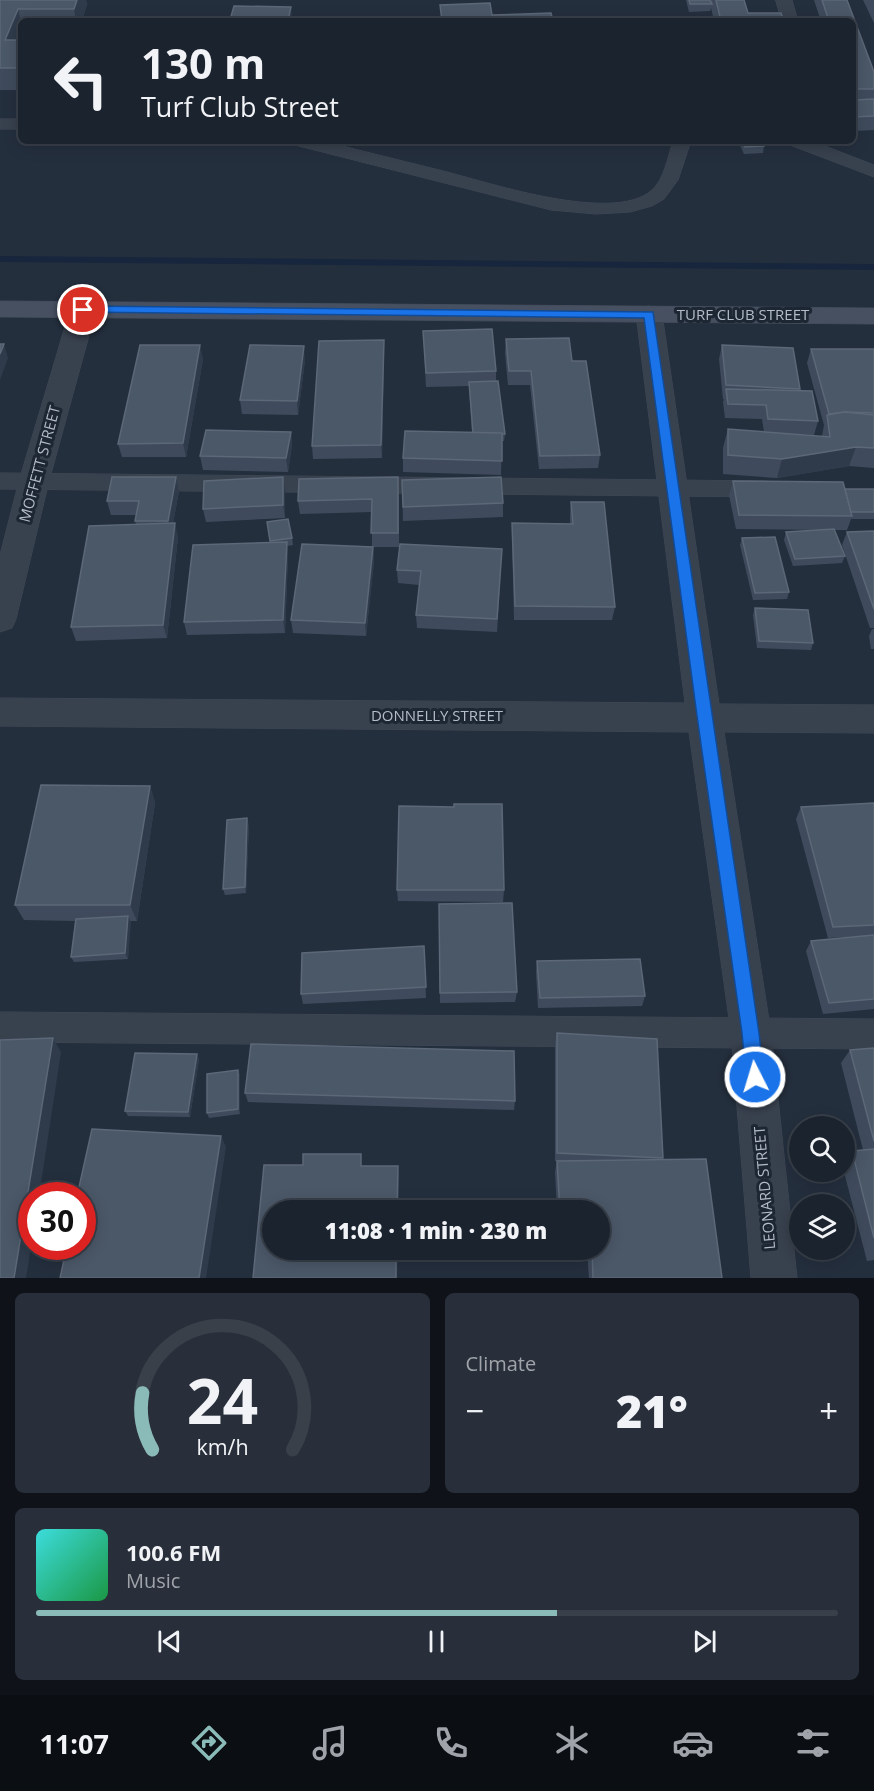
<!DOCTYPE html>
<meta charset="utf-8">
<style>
body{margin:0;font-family:"Open Sans",sans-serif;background:#282f3a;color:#f1f3f6;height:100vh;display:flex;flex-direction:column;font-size:22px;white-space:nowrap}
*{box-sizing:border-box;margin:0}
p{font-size:20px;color:#a0a4aa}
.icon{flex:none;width:33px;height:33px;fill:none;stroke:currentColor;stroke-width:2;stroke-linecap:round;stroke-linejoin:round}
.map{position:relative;height:1278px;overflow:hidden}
.side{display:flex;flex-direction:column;gap:15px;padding:15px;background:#0f1319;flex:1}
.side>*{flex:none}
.hud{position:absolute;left:18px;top:18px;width:838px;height:126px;border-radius:9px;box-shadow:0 3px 15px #0003,0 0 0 2px #39404a;background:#1b232e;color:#f1f3f6;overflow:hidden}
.buttons{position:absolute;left:789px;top:1116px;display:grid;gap:12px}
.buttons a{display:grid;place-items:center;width:66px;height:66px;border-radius:50%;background:#1b232e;box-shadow:0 3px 15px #0003,0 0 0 2px #39404a;font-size:30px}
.speed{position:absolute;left:18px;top:1182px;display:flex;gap:12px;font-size:30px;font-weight:700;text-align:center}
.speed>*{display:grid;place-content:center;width:78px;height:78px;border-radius:50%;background:#1b232e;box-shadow:0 3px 15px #0003,0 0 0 2px #39404a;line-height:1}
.speed .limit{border:9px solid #d22;background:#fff;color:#111}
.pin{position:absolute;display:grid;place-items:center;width:51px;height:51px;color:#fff;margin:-26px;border:3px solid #fff;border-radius:50%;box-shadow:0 2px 6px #0007}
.me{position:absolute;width:66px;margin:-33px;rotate:355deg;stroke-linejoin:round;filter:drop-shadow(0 0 4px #0008)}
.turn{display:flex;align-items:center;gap:21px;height:126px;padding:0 24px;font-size:27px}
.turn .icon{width:78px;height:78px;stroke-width:2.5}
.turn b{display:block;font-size:42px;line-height:51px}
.big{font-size:45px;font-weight:800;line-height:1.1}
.side .widget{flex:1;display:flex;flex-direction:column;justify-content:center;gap:9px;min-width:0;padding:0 21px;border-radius:9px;background:#282f3a}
.side .dial{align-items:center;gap:0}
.dial svg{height:156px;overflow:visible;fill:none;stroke:#39404a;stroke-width:7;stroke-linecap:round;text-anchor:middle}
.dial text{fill:#f1f3f6;stroke:none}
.song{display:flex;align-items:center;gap:18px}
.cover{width:72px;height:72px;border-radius:9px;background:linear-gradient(135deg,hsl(180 70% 55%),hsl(140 70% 35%))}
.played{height:6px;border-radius:3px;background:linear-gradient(90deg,#8bbbb9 65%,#39404a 65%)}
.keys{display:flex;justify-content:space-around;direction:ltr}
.heat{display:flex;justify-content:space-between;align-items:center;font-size:33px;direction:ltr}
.side .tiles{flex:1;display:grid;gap:15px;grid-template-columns:1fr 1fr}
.widget:last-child{grid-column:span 2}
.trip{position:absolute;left:262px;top:1200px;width:348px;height:60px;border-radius:30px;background:#1b232e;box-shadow:0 3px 15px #0003,0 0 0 2px #39404a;font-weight:800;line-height:60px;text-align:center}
.tabs{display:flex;height:96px;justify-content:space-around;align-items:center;background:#0b0e12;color:#a0a4aa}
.tabs .icon{width:42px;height:42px}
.tabs .current{color:#8bbbb9}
.tabs b{font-size:27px;color:#f1f3f6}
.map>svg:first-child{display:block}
</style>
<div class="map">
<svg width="874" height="1278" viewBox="0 0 874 1278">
<rect width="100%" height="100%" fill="#242f3e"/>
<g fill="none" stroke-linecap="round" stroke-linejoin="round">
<path fill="#17263c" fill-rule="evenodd" d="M0,256L874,264V270L0,262Z"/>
<g stroke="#414a57" stroke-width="1">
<g id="lane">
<path d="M776,0H792L798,21H782Z"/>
<rect x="0" y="119" width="21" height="10"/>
<path d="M292,141H322C364,151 405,162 447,172C493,184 612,223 651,191C664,180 668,157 673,141H691L678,180L664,199L652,206L630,212L596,214L551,210L295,145Z"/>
<path d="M787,141H812L874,165V177L790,145Z"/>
<path d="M0,473L766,481L774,483L778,489L774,495L766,497L0,489Z"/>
<path d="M0,1012L874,1019V1049L0,1042Z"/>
</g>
</g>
<g stroke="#414a57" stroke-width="1">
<g id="street">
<path d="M83,302L92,304L96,310L49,481L16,619L12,628L0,632V555L19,481L70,310L74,304Z"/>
<path d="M649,306L658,308L662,314L719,704L874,705V733L724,732L771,1033L797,1278H751L731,1033L689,732L0,726V698L685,703L636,314L640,308Z"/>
</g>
</g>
<g stroke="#414a57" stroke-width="1">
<path id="secondary" d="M0,301L874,308V324L0,317Z"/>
</g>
<use href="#lane" fill="#38414e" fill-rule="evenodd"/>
<use href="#street" fill="#38414e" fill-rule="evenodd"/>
<use href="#secondary" fill="#465061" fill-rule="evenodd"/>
</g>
<g fill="#3f4b5c">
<path d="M0,0H86L87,4L82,21H21V36L20,40H21V90H0Z"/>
<path d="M686,0H744L748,13L784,21H714L711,8L710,11L689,12Z"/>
<path d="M814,0H847L874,72V130L854,131V21H821Z"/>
<path d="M863,0H874V23Z"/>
<path d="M738,141H762L764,146L763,153L744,154Z"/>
<path d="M423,331L496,371V381L505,434L504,441H502L501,475L403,472V458L472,433L469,386L426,387Z"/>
<path d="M506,339L572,361L600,455L598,468L539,469L530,385H508L505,353Z"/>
<path d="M722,345L800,389L799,391L818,421L814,435L789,434L822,436L824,425L807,363L811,349H874V468L849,466L777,478L723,474V448L728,429L764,432L762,419L725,418L723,402L724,399H723L719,359Z"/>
<path d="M384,354L382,458L313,459L312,446Z"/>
<path d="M203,359L186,457H122L118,444Z"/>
<path d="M305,360L298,415L242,414L240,400Z"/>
<path d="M291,432L292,445L288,472L203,470L200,456Z"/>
<path d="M176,477L179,491L173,523L178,537L167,638L76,641L71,627L136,524L135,521L136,515H111L107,501Z"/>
<path d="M402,480L503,503V517L403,521Z"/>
<path d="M733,481L845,489H874V519H851L847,530H834L845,556L842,563L793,566L784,540L786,532L831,530L736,529L729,495Z"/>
<path d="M285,491V518L206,522L203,509Z"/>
<path d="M399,491V547H372V512L300,514L298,501Z"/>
<path d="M571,502L615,607L612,620H514L512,537V523L570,524V515Z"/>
<path d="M267,522L292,538L293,545L287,546L288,556L285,633L187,635L184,622L270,543Z"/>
<path d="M874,531V628H870L842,545L847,532Z"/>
<path d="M742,538L789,592L787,599L753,600L740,545Z"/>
<path d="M373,547L374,561L366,636L293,633L291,620Z"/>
<path d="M502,549L497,632L417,628L416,615L419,585L398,583L397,570Z"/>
<path d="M755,608L813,643L811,650L757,648L753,615Z"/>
<path d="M872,629H874V649H871L869,636Z"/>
<path d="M150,786L155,803L137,921H130L128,959L74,962L71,957L75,921L24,920L15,905Z"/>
<path d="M874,803V1009L823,1014L806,951L811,941L865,936L828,938L796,819L801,807Z"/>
<path d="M249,825L246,893L225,895L223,889Z"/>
<path d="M397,890H504L503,902L398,901Z"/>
<path d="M439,904L517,992L515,1002L440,1003Z"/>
<path d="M424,946L426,998L303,1004L301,994Z"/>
<path d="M537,961L645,996L642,1006L538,1008L536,972Z"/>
<path d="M557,1033L663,1158V1160L722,1278H589L587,1250H600V1210H557L555,1172L557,1161H555V1043Z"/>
<path d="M874,1048V1260L867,1261L844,1172V1159L852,1151L863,1150L841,1063L850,1050Z"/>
<path d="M199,1059L190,1117L128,1116L125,1111Z"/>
<path d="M238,1070L240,1075V1114L209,1118L207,1113Z"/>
<path d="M245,1093L515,1101L514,1110L248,1102Z"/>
</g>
<g fill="#2f3b4b">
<path d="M77,0H86L87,4L82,21H76L74,9Z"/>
<path d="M291,7L292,20L288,21Z"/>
<path d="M18,9L21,21V36L11,62L5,40Z"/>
<path d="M384,340V354L382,458L381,445Z"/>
<path d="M4,344L8,358L0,380V354Z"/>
<path d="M200,345L203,359L186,457L183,443Z"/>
<path d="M304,346L305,360L298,415L297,401Z"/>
<path d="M291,432L292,445L288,472L286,458Z"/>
<path d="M856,447L849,466L777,478L782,459Z"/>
<path d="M176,477L179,491L171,534L168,521Z"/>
<path d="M283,477L285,491V518L283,505Z"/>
<path d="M175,523L178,537L167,638L163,625Z"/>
<path d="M287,542L288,556L285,633L283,620Z"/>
<path d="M373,547L374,561L366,636L365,623Z"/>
<path d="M150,786L155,803L137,921L130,905Z"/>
<path d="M247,818L249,825L246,893L245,887Z"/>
<path d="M128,916L131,922L128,959L125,953Z"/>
<path d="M53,1038L61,1052L39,1196H32V1241L26,1278H14Z"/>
<path d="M197,1054L199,1059L190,1117L188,1112Z"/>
<path d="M238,1070L240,1075V1114L238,1109Z"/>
<path d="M221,1136L226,1147L206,1278H199Z"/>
<path d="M398,1166L399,1177V1210H397Z"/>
<path d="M396,1250H398L397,1278H396Z"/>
</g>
<g fill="#4b5868" stroke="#5c6777" stroke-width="1.5">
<path d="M0,0H77L74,9H18L5,40H21V68H0Z"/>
<path d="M689,0H710L712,4H690Z"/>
<path d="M716,0H744L748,13H781L784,21H721Z"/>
<path d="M822,0H847L874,72V89H854V21H829Z"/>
<path d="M490,3L492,15L551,13L553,21H442L440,5Z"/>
<path d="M234,6L291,7L288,20L340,21H202L203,20H230Z"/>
<path d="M874,99V116L854,117V100Z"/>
<path d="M742,141H762L764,146L745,147Z"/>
<path d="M492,329L496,371L426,373L423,331Z"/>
<path d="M569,338L572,361H586L600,455L540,456L531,371H509L506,339Z"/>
<path d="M384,340L381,445L312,446L319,341Z"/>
<path d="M0,344H4L0,354Z"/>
<path d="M140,345H200L183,443L118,444Z"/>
<path d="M250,345L304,346L297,401L240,400Z"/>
<path d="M722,345L793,348L800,389L726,385Z"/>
<path d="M811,349H874V413L845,412L829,414Z"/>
<path d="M498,381L505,434L473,433L469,382Z"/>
<path d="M726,389L812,391L818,421L768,419L766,405L728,404Z"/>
<path d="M845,412L874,415V448L856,447L782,459L728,455V429L830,437L827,415Z"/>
<path d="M206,430L291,432L286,458L200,456Z"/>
<path d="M405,431L502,433V461L403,458Z"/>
<path d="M112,477H176L168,521H135L139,501H107Z"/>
<path d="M283,477V505L203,509L204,481Z"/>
<path d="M398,477V533H371L372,499L298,501L299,479Z"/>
<path d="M501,477L503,503L403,507L402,480Z"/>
<path d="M733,481L843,482L852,516L739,515Z"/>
<path d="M845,489H874V512H851Z"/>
<path d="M571,502H604L615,607L515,606L512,523L573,524Z"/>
<path d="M288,519L292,538L270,541L267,522Z"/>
<path d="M175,523L163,625L71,627L89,526Z"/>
<path d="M834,529L845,556L795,559L786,532Z"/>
<path d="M874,531V609L847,532Z"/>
<path d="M775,537L789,592L755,593L742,538Z"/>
<path d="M287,542L283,620L184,622L193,545Z"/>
<path d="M302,544L373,547L365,623L291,620Z"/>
<path d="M400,544L502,549L497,619L416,615L421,571L397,570Z"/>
<path d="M755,608L808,610L813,643L759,641Z"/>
<path d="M41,785L150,786L130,905H15Z"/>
<path d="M874,803V925L833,927L801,807Z"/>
<path d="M454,804H502L504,890H397L399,806L454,807Z"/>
<path d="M247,818L245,887L223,889L227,820Z"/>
<path d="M512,903L517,992L440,993L439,904Z"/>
<path d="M128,916L125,953L71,957L76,919Z"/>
<path d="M874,935V999L829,1003L811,941Z"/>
<path d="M424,946L426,987L301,994L302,953Z"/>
<path d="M640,959L645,996L540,998L537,961Z"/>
<path d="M557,1033L657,1039L663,1158L557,1153Z"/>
<path d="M53,1038L14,1278H0V1040Z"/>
<path d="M251,1044L514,1051L515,1101L245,1093Z"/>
<path d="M874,1048V1141L850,1050Z"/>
<path d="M135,1053L197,1054L188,1112L125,1111Z"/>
<path d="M238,1070V1109L207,1113V1074Z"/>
<path d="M92,1129L221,1136L199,1278H60L67,1246H82V1196H77Z"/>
<path d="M874,1149V1238L852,1151Z"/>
<path d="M303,1154H361V1166H398L397,1210H273V1250H396V1278H253L264,1165H303Z"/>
<path d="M706,1159L722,1278H593L592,1250H600V1210H560L557,1161Z"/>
</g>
<path fill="#1a73e8" stroke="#114b97" stroke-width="1.5" d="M83,306L653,312L759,1033L764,1077L761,1083L755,1086L749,1083L746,1077L742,1033L697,716L644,318L79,312L78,310Z"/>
<g text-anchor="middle" stroke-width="6" stroke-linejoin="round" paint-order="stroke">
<g font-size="15" fill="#b4bcc9" stroke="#1d2633">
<text x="743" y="320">TURF CLUB STREET</text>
<text transform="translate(40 464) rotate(-75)" y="5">MOFFETT STREET</text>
<text x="437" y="721">DONNELLY STREET</text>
<text transform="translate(765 1188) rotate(-95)" y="5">LEONARD STREET</text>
</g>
</g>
</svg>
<div class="buttons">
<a><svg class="icon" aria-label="search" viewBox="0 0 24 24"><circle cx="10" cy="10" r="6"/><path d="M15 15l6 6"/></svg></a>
<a><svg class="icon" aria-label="layers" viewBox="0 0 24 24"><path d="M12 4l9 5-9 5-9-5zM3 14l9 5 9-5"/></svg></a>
</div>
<div class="speed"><div class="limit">30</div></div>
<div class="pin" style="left:83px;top:310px;background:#d93025"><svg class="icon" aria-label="arrive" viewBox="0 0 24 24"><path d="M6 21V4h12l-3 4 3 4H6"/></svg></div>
<svg class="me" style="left:755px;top:1077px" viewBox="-20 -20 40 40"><circle r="17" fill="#1a73e8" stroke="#fff" stroke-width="3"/><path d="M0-11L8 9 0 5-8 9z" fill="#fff"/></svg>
<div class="trip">11:08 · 1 min · 230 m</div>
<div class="hud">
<div class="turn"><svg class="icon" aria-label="left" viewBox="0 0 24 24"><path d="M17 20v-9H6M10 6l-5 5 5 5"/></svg><div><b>130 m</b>Turf Club Street</div></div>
</div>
</div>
<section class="side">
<div class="tiles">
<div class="widget dial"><svg viewBox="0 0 100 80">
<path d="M14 69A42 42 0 1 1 86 69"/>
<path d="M14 69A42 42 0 0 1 9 40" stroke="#8bbbb9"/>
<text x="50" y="56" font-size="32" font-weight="700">24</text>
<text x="50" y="72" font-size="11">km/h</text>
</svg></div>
<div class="widget"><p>Climate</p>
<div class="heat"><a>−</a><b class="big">21°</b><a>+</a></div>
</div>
<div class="widget">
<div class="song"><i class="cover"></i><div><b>100.6 FM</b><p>Music</p></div></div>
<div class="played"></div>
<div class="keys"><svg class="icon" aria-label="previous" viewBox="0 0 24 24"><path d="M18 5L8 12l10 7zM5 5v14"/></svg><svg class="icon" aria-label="pause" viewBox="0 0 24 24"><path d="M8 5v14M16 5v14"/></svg><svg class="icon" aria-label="next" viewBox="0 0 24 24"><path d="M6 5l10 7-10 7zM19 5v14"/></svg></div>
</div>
</div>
</section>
<nav class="tabs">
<b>11:07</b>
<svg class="icon current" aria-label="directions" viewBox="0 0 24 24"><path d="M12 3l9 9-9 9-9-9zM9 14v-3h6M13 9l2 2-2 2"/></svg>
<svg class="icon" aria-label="music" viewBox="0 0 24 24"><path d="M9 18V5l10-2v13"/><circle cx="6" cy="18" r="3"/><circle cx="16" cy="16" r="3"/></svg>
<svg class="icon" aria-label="phone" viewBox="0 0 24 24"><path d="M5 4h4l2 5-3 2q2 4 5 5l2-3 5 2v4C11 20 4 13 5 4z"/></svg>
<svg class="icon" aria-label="climate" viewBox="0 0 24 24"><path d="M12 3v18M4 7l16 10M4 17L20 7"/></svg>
<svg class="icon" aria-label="car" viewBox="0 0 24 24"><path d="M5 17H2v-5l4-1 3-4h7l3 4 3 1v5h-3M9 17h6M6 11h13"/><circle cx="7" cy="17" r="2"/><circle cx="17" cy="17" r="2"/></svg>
<svg class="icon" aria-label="filters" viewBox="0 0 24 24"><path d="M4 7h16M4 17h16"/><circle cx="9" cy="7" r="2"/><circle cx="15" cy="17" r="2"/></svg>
</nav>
